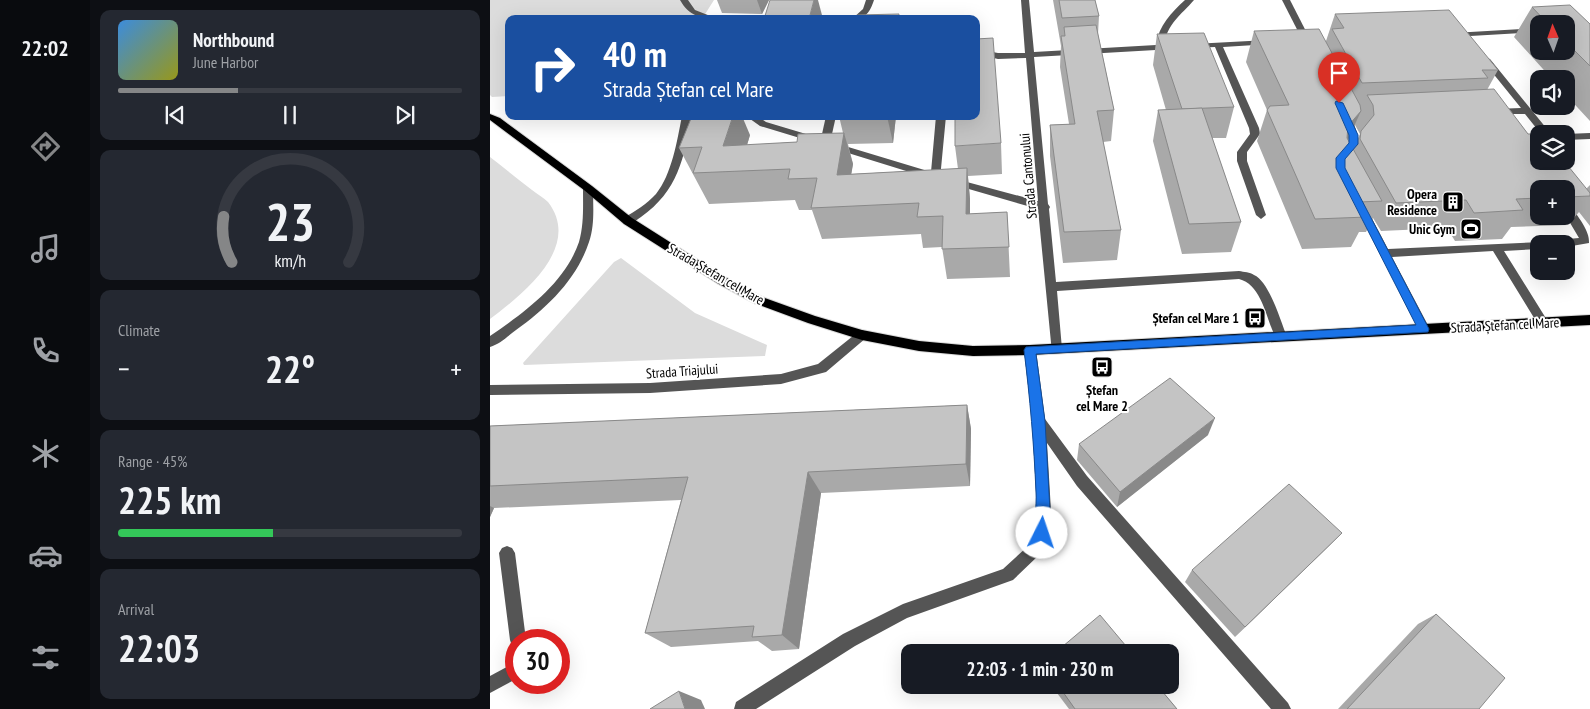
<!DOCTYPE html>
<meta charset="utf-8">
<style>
body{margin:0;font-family:"PT Sans Narrow",sans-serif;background:#242831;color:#f1f3f6;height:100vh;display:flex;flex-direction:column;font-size:19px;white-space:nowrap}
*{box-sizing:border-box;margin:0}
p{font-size:16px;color:#9ea1a6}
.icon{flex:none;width:28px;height:28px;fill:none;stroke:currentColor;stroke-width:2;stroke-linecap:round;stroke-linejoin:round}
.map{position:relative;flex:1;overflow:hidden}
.sheet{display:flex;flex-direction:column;gap:10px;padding:10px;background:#0d0f14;width:400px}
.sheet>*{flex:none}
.hud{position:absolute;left:15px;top:15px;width:475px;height:105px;border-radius:10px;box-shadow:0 5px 20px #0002;background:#1a4fa0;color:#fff;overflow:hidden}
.needle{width:32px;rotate:358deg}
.tools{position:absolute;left:1040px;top:15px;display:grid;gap:10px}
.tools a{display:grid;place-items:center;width:45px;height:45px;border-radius:10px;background:#171b24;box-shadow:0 5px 20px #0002;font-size:25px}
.speed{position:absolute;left:15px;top:629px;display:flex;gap:10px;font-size:25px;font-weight:700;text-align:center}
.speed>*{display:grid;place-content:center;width:65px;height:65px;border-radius:50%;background:#171b24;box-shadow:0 5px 20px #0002;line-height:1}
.speed .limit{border:8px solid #d22;background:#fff;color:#111}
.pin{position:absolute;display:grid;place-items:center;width:42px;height:42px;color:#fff;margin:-51px -21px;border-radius:50% 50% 50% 0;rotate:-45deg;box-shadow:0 0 5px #0007}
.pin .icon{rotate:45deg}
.me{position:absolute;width:55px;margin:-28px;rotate:4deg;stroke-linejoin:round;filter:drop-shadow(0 0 4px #0008)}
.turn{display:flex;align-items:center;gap:18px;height:105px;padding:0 15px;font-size:22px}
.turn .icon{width:65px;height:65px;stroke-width:2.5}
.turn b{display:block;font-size:35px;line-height:42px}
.big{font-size:38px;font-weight:700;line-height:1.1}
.sheet .widget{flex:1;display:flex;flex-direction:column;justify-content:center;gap:8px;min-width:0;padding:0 18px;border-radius:10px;background:#242831}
.sheet .dial{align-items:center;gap:0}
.dial svg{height:130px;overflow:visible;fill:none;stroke:#363941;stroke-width:7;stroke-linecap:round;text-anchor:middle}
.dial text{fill:#f1f3f6;stroke:none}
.song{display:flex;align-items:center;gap:15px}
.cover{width:60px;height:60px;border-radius:8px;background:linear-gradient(135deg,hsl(210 70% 55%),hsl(60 70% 35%))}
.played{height:5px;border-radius:2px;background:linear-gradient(90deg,#858687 35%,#363941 35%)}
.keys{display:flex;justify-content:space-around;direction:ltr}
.heat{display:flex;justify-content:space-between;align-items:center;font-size:28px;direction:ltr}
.charge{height:8px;border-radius:4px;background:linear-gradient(90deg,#34c759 45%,#363941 0)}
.trip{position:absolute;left:411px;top:644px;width:278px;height:50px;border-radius:10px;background:#171b24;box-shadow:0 5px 20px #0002;font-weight:700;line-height:50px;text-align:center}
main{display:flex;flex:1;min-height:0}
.tab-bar{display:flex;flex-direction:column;width:90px;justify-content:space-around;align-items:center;background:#090b0e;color:#9ea1a6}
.tab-bar .icon{width:35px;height:35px}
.tab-bar .selected{color:#858687}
.tab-bar b{font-size:22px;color:#f1f3f6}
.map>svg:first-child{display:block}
</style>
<main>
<nav class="tab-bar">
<b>22:02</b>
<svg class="icon selected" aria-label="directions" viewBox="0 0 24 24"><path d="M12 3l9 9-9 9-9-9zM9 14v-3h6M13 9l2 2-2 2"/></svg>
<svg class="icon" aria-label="music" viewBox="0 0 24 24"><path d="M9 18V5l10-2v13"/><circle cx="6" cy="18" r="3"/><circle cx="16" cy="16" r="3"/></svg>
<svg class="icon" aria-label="phone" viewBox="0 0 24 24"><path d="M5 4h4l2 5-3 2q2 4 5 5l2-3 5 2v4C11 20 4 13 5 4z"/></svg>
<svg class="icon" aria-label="climate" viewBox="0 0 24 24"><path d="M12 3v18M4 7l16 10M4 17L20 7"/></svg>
<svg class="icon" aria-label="car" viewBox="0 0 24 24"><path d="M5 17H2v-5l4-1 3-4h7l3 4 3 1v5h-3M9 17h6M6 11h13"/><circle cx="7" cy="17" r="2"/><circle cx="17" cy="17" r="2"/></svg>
<svg class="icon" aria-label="filters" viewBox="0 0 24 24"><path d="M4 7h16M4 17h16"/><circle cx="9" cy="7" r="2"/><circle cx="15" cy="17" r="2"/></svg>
</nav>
<section class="sheet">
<div class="widget">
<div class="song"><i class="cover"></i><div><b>Northbound</b><p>June Harbor</p></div></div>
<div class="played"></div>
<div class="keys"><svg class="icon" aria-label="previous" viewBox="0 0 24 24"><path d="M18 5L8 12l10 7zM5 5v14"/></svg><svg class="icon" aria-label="pause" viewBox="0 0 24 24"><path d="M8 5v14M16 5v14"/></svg><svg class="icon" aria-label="next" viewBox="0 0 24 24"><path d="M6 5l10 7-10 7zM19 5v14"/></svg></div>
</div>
<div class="widget dial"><svg viewBox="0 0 100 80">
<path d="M14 69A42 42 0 1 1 86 69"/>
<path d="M14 69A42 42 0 0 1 9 41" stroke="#858687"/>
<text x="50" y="56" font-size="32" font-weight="700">23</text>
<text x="50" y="72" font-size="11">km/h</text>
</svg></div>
<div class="widget"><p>Climate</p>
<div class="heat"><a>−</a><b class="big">22°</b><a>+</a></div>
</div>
<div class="widget"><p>Range · 45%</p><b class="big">225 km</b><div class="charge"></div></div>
<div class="widget"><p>Arrival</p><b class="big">22:03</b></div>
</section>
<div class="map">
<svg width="1100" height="709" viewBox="0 0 1100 709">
<rect width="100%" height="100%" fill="#fff"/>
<g fill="#dcdcdc">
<path d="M0,0H224L212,19H19V96L2,97L0,95Z"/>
<path d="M0,157C14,168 28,179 42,190C47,194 54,198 58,202C93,247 32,295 0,319Z"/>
<path d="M131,258L205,313L277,345L275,356L34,365L33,363L124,262Z"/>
</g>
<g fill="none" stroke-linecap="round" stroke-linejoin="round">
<path fill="#a3a3a3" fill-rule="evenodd" d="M66,116H73L69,119L67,118Z"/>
<g stroke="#dbdbdb" stroke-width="2">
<path id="major" d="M0,114L10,118L102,186L142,218L235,277L272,297L325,316L372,330L429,341L483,346L540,345L1100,315V325L540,355L483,356L429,351L372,340L318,323L264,303L227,283L134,224L94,190L0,120Z"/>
</g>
<g fill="#555" fill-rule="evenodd">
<path d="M190,0H198L205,10L228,19C211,19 199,16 190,0Z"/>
<path d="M376,0H384C380,12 376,19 362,19L373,9Z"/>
<path d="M531,0H539L544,52L666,45C669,25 681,13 695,0H704C691,15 677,24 674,45H683V49L544,57L558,204L560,207L559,209L566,282L749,271C754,272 760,272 764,275C779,281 791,322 797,337L795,340H787C776,321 773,285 749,279L567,291L572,349L570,353H562L548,209L458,183L457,181L462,178L548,201L536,58L508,59L486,54V49L508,53H535Z"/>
<path d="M792,0H800L823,45L822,47L815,45Z"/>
<path d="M314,15L355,17L359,19H314Z"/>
<path d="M1049,28V32L963,37L959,35L963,33Z"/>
<path d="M778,40H781V44L733,47L769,128L770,134L757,152V161L776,215L771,219L766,215L747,161V152L760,134L759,128L725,47L703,48L699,46L703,44Z"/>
<path d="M997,58L1000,59L1061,134H1051L1035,114H1001L999,112L1004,109L1031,108L993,61Z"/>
<path d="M855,113C864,117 868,135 869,144L854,159L851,160L846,157L859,143L858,135L850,116Z"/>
<path d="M192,116H202C194,158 188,191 151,217C145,221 141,226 134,224L133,221L134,218C145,211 157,204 166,194C182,174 187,141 192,116Z"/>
<path d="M256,116H267L276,122L326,137L328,139L323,142L270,126Z"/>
<path d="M336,116H346L340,143L335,146L330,143Z"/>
<path d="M446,116H456L450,179H442L342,148L340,146L345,143L441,172Z"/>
<path d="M1100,133V139L1076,140V134Z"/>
<path d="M98,185L103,188C103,206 105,225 99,242C87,279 57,308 26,330C18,336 10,344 0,347V336C35,312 75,283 89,242C94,225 93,206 93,188Z"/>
<path d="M1076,204L1080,205C1087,216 1100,230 1099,243L1076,247V244H1061L1066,240L1089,238L1076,216Z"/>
<path d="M872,205L877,209L898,249L1053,242L1054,244H1049V249L1014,251L1057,320L1059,323L1057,326H1049L1003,251L902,257L940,329L938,332H930L867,209Z"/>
<path d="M372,330L376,332L378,335L376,338L336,372L291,384L160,393L0,395V385L160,383L291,374L328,364L368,332Z"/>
<path d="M540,345L544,346L546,350L555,419L597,476L798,703L801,709H781L587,486L557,443L561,511L559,533L548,556L523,580L417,618L365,646L266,709H244L246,702L353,634L413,604L513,569L538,546L545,532L547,511L542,421L534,350L536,346Z"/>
<path d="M17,546L22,548L25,553L36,640H26V647L22,646L20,640L9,553L12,548Z"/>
<path d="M26,662V679L0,693V676Z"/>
</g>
<use href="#major" fill="#000" fill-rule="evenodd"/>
</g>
<g fill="#a9a9a9" fill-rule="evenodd">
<path d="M227,0H279L272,14L232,13Z"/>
<path d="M563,0H605L609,16L608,34L624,110L621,141L613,142L631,230L627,260L573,263L560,156V125L579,124L570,67L571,46Z"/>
<path d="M1042,7L1100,24V121L1076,95V79H1062L1024,37ZM1049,24H1076V51H1049Z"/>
<path d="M845,14L1008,70L997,90L1038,134L1096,189L1100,185V226L1089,212L1078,225L1021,227L1012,239L965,241L957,228L891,231L883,218L876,232H869L861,247L812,249L767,141L777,110L756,62L764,31L836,41ZM865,125L870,134L863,149L858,140ZM1049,189H1076V216H1049Z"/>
<path d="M667,34L744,107L736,138H722L751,222L741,252L692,254L663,141L668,110H676L663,65Z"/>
<path d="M349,116H406L403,143L358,144L363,164L361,174L468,169L465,146L511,143L512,174L478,176L480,199V214L517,212L520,277L457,279L452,247L433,248L431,234L332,239L322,210H309L305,200L219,204L189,148L260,135L257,145L307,142L353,133Z"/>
<path d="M477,405L481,429L480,486L331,493L309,649L282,651L268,641L181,647L155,633L191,500L4,508L0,517V426Z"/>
<path d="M718,435L627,507L587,460L589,444Z"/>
<path d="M852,533L745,637L695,582L702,570Z"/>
<path d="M946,614L989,709H848L928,624Z"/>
<path d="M561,685H667L687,709H579Z"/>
</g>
<g fill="#898989">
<path d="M267,0H279L272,14Z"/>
<path d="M324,0H328L333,19H319Z"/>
<path d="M871,111L857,142L845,157L858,126Z"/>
<path d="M243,116H252L260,135L249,171L233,146Z"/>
<path d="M397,116H406L403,143Z"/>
<path d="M354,133L363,164L356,206L347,175Z"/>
<path d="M477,168L480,199V244L476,214Z"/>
<path d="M477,405L481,429L480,486L476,464Z"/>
<path d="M725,418L718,435L627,507L630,492Z"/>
<path d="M318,472L331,493L309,649L292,635Z"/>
<path d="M0,506L4,508L0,517Z"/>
<path d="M852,533L839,546L745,637L755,627Z"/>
<path d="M189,691L211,700L215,709H195Z"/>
</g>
<g fill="#c4c4c4" stroke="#898989">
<path d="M280,0H324L319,19H274Z"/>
<path d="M569,0H605L609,16L572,18Z"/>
<path d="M1080,5L1100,24V66L1076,42V24H1058L1042,7Z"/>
<path d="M959,10L1008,70H992L998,78L872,83L842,29L854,28L845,14Z"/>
<path d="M409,14L408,19H367V15Z"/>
<path d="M606,25L624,110L607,111L631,230L574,232L560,125L585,124L571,36H575L574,27Z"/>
<path d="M829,29L870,105L871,111L858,126L857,138L892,201L869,202L877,217L825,219L777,110L780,106L799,105L764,31Z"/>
<path d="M714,33L744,107L692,109L667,34Z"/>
<path d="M503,38L511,143L465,146V116H486V39Z"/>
<path d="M1004,89L1038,134H1051H1049V161H1074L1100,193V196L1076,197V189H1049V198L1026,199L1033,210L984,213L976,200L906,203L870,139L871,131L884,115L883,105L877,95Z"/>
<path d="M712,108L751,222L699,224L668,110Z"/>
<path d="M202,116H243L233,146L307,142L308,134L354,133L347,175L477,168L476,214L517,212L519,247L452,249L453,216L427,217L429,203L321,208L327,178L298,179L300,169L203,173L212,147L189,148Z"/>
<path d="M680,378L725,418L630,492L589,444Z"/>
<path d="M477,405L476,464L318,472L292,635L262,637L264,626L155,633L198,477L0,486V426Z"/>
<path d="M799,484L852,533L755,627L702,570Z"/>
<path d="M946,614L1015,678L989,709H857Z"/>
<path d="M610,615L641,652H566Z"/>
<path d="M568,685H667L687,709H585Z"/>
<path d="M189,691L195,709H160Z"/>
</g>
<path fill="#1a73e8" stroke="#114b97" d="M846,101L853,103L868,135V144L855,159V168L939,329L938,332L546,354L555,421L560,511L557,538L552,540L547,538C543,530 547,504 546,492C544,445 540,398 534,350L536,347L926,325L846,168V158L859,143V135L845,103Z"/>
<defs>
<g id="building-square" transform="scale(1.125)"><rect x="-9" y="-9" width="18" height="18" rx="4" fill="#000" stroke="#fff"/><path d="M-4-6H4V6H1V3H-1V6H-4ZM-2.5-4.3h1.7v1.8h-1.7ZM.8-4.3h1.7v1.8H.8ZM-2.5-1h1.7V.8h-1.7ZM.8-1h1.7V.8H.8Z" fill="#fff"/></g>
<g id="stadium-square" transform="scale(1.125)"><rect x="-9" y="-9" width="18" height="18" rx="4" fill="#000" stroke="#fff"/><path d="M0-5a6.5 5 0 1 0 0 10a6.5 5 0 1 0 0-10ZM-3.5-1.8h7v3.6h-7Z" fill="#fff"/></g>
<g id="bus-square" transform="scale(1.125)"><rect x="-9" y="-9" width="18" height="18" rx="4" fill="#000" stroke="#fff"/><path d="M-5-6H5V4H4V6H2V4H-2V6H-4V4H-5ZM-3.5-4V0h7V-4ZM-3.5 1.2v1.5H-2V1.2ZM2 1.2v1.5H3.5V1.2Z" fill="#fff"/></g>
</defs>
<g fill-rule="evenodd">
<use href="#building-square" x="963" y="202"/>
<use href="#stadium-square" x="981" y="229"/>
<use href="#bus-square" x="765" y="318"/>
<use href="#bus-square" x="612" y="367"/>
</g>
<g text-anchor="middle" stroke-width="4" stroke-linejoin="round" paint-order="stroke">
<g font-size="14" fill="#000" stroke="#fff">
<text transform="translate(538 176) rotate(-95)" y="5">Strada Cantonului</text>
<text transform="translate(226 274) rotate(30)" y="5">Strada Ștefan cel Mare</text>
<text transform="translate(1015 325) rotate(-3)" y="5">Strada Ștefan cel Mare</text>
<text transform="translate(192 371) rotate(-4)" y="5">Strada Triajului</text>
</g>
<g font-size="14" font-weight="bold" fill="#000" stroke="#fff" text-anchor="end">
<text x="947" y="199">Opera<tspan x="947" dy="16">Residence</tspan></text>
<text x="965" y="234">Unic Gym</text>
<text x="749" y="323">Ștefan cel Mare 1</text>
<text x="612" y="395" text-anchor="middle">Ștefan<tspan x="612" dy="16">cel Mare 2</tspan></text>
</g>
</g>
</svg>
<div class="tools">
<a><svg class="needle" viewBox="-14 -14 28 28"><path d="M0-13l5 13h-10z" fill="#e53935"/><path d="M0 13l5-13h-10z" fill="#9ea1a6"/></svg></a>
<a><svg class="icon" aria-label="sound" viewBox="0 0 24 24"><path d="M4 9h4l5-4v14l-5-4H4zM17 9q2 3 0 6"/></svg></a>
<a><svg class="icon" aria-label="layers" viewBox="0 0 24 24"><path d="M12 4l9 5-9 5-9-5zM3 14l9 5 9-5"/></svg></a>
<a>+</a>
<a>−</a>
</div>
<div class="speed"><div class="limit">30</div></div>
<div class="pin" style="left:849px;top:103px;background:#d93025"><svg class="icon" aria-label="arrive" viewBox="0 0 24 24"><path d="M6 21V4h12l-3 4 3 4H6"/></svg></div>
<svg class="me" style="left:552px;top:533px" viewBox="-20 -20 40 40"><circle r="19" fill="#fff"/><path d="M0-13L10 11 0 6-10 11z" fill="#1a73e8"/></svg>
<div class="trip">22:03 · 1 min · 230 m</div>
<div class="hud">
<div class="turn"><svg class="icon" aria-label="right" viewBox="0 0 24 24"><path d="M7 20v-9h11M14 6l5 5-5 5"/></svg><div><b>40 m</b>Strada Ștefan cel Mare</div></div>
</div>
</div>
</main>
